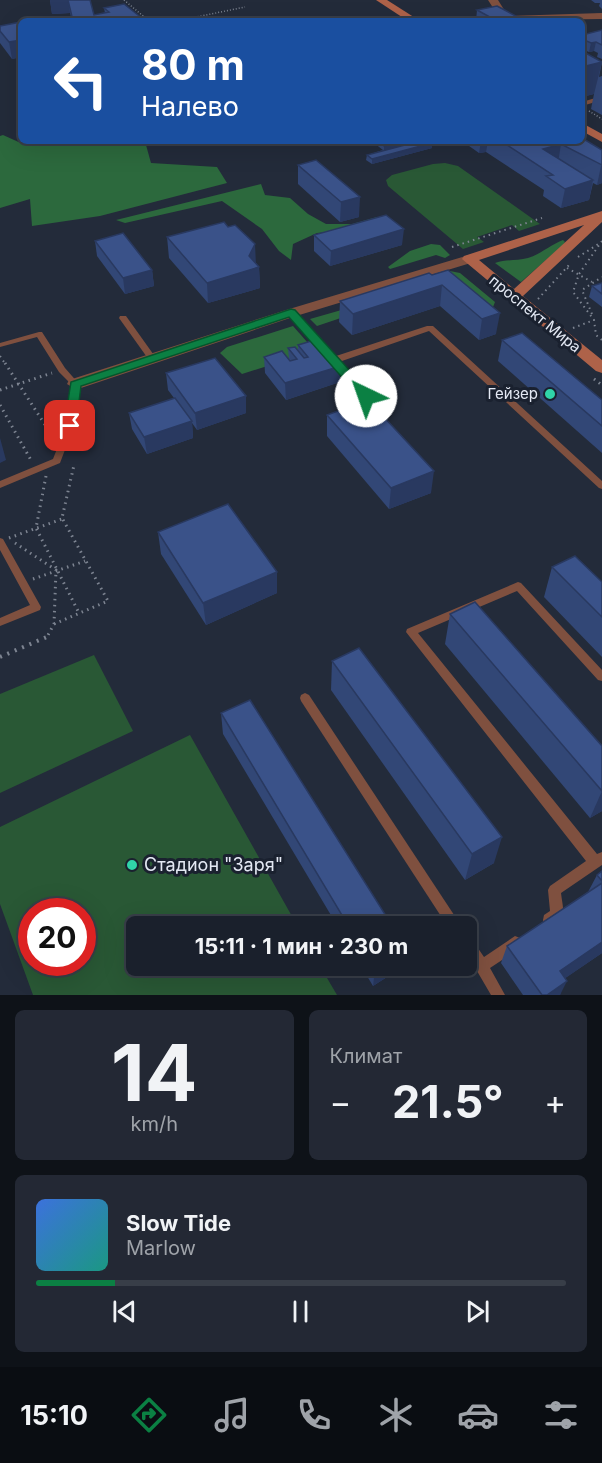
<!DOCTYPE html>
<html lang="ru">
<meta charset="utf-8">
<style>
body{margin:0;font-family:Inter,sans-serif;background:#232834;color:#f1f3f6;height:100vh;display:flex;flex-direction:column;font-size:22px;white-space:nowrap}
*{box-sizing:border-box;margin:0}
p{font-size:20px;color:#9fa3a9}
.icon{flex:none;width:33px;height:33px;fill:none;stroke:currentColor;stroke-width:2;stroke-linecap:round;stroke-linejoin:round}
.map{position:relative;height:995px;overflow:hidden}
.sheet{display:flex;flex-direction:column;gap:15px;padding:15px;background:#0e1218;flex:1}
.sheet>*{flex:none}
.banner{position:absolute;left:18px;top:18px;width:567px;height:126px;border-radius:9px;box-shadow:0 6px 24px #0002,0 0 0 2px #383e48;background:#1a4fa0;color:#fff;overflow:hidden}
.speed{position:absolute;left:18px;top:898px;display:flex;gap:12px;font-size:30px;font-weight:700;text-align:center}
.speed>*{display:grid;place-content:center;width:78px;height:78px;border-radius:50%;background:#1a202c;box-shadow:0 6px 24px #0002,0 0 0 2px #383e48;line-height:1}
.speed .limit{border:9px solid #d22;background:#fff;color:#111}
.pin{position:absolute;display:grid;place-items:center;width:51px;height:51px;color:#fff;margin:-26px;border-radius:12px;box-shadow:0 3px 9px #0006}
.me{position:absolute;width:66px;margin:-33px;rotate:318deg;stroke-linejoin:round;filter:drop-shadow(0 0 4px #0008)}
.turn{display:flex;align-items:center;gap:21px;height:126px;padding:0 24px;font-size:27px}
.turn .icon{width:78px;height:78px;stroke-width:2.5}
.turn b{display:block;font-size:42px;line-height:51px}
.big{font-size:45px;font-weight:700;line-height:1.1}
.sheet .widget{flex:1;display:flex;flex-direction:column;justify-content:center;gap:9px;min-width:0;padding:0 21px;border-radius:9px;background:#232834}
.sheet .dial{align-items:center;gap:0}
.dial b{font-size:78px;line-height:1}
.song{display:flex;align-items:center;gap:18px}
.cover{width:72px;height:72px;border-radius:9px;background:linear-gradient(135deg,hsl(220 70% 55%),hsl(170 70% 35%))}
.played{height:6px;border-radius:3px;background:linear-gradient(90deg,#0b8043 15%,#383e48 15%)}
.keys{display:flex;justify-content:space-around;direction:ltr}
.heat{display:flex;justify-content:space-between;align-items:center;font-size:33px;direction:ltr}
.sheet .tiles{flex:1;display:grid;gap:15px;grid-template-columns:1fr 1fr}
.widget:last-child{grid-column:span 2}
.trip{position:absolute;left:126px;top:916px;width:351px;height:60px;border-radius:9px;background:#1a202c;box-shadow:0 6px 24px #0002,0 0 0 2px #383e48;font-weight:700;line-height:60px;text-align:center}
.menu{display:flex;height:96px;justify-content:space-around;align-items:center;background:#0a0d12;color:#9fa3a9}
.menu .icon{width:42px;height:42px}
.menu .active{color:#0b8043}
.menu b{font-size:27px;color:#f1f3f6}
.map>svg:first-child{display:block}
</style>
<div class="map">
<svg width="602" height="995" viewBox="0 0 602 995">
<rect width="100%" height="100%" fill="#232b3a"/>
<g fill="#295835" fill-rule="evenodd">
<path d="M433,164L445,163L458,166L540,224L519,231L512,225L477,237L484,242L463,249L388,186L386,180L392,175Z"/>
<path d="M94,655L133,731L0,793V694Z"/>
<path d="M190,735L298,927H136V966H320L337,995H33L0,904V827ZM32,912H82V963H32Z"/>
</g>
<g fill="#2c693d">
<path d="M3,135L23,144C59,135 109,141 146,145L151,163L217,167L227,183L100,216L32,226L30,199L0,208V136Z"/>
<path d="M261,184L265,195L290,198L308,214L326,224H352L377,217L375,228L317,233L293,244L291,260L279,251L262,229L222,201L125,223L116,220Z"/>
<path d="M563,240L565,242L563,245L521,282L495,263C507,259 517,261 528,258C541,254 550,245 563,240Z"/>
<path d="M431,244L440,245L450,255L445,258L436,255L390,269L388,267L410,251Z"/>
<path d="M450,271L460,273L495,302L493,307L451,281L317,326L310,319L373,301L385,292Z"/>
<path d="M293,326L315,351L242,374L220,353L227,347Z"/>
</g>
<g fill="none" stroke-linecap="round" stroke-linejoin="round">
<g stroke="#7d8491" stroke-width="1.5" stroke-dasharray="1 2" stroke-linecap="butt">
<path d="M124,0L149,21"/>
<path d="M177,21L245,7"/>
<path d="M589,111L602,119"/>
</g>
<g stroke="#7d8491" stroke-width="2" stroke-dasharray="1.5 4" stroke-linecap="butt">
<path d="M602,241L579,274L573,292L594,320L596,335L602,340"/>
<path d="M452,247L542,218"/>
<path d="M578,257L600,243"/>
<path d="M567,268L592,282"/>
<path d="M538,299L569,265"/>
<path d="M592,314L582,290L602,277"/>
<path d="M573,328L594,320"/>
<path d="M0,356L6,365"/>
</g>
<g stroke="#7d8491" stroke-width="3" stroke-dasharray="1.5 4.5" stroke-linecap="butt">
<path d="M5,363L53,437"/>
<path d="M594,379L602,385"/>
<path d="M0,390L52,373"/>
<path d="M0,405L32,462"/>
<path d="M46,476L36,528L79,613"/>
<path d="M9,538L62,519"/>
<path d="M15,543L56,570L54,624L47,637"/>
<path d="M33,579L85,561"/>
<path d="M54,624L108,601L62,518L74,465"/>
</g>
<path stroke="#7d8491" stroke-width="4" stroke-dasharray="2 6" stroke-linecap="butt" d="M0,657L49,636"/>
<g fill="#7f503f" fill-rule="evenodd">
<path d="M602,96V100L582,106V102Z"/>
<path d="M288,311H294L324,345V349H318L288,315Z"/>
<path d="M120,316H126L156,358L155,360H149L119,318Z"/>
<path d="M427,326H433L602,481V489L599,488L429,331L339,362L369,394L370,396L369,398H363L329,361L330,358Z"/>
<path d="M39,332H42L65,368L79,384L74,426L60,463L0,488V481L53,459L66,426L71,384L59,372L37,337L0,347V343Z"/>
<path d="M0,538L3,539L41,607L40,610L0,626V618L30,605L0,550Z"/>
<path d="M518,582L521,583L602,670V681L598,680L517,591L418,633L597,854L602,852V865L561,893C563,910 568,918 549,926L544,925L543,920L544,915L550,911L548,890L550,886L586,861L406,632L407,629Z"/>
<path d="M305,693L309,695L462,927H448L301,701L300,698L301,695Z"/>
<path d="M515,936L520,938L522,943L520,948L490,968L505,995H491L477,971L466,955V937L471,938L484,957Z"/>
</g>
<g fill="#7f503f" fill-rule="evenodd">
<path d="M488,0H498L508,16L602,13V19L442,21L447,18L499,17Z"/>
<path d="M469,255L476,259L474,262L296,316L81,388L75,389L67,384L69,380L286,310Z"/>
</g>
<g fill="#ae6249" fill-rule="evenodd">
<path d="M376,0H387L420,21H408Z"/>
<path d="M582,123L602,134V142L582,131Z"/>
<path d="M602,211V222L523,296L602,360V373L596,371L462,259L464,256ZM584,225L514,289L479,260Z"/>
</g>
</g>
<g fill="#324776">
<path d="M50,0H90L94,15L105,13L104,8L143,19V21H72L70,13L52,14Z"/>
<path d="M591,0H602V9L599,6L600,3H595Z"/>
<path d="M477,10L525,21H476Z"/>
<path d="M21,22V57L12,59L0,43V26Z"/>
<path d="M602,30V59L597,57L598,53L594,51L589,52L582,49V35Z"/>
<path d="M582,51L602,62L599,77L602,76V115L591,109L594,94L582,97Z"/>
<path d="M374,141H430L432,143V148L372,164L366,160L367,155L383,150L374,143Z"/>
<path d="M462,141H582L602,150V183L597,185L593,183L589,200L561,208L543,196L544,190L486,152L479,153Z"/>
<path d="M298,165L359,217L340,222L298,184Z"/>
<path d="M314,235L402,245L330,266L314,251Z"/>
<path d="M167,237L256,263L259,267L260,288L208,303L169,258Z"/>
<path d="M95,241L152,270L154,286L125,294L97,256Z"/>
<path d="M448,270L496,334L479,340L440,306L352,335L339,322L340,301Z"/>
<path d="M602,283V307L589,297L592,286Z"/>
<path d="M502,340L602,400V453L498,361Z"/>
<path d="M298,345L340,382L286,400L265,373L264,357L289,359L288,348L298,350Z"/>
<path d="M166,373L246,396V413L197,430L192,423L193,438L147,454L132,429L129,413L174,398L168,390Z"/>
<path d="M327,415L431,493L389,509L327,436Z"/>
<path d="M158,532L277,593L206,625L161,554Z"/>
<path d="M552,567L602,582V657L544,597Z"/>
<path d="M450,614L602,746V811L590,818L445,644Z"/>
<path d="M332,661L494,863L465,880L331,690Z"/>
<path d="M221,713L393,927H338L223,734Z"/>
<path d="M602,871V953L565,978L560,995H523L501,963L507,946L588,892L597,875Z"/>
<path d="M361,966H404L373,986Z"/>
</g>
<g fill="#293960">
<path d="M50,0H68L70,13L52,14Z"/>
<path d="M114,17L115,21H99V20Z"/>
<path d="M21,40V57L12,59L9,42Z"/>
<path d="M596,42L594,51L589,52L591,43Z"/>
<path d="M602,62L594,94L582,97V67Z"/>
<path d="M401,141H407V144L384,151V146Z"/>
<path d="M481,141H488L486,152L479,153Z"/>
<path d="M432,143V148L372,164V159Z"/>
<path d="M561,144L558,163L543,149Z"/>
<path d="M602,165V183L597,185L601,166Z"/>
<path d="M593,180L589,200L561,208L565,189Z"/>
<path d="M360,197L359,217L340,222L341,202Z"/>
<path d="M404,229L402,245L330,266L331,251Z"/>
<path d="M255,244L256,265L259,267L260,288L208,303L207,283L249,256Z"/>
<path d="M152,270L154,286L125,294L123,278Z"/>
<path d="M442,285L440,306L352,335L353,314Z"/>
<path d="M500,313L496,334L479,340L482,319Z"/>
<path d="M341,366L340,382L286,400L285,383Z"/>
<path d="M246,396V413L197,430L195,413Z"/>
<path d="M192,421L193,438L147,454L144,437Z"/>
<path d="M0,438L6,460L0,463Z"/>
<path d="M434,471L431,493L389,509L391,488Z"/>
<path d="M277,572V593L206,625L203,603Z"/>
<path d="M602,791V811L590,818Z"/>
<path d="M502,837L494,863L465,880L472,854Z"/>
<path d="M602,942V953L551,988L560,971Z"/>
<path d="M381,966H404L373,986L375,970Z"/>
<path d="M567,981L560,995H547Z"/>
</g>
<g fill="#3a5289" stroke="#293960" stroke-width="1.5">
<path d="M68,0H90L94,15L109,12L104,8L124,4L143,19L132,21H120L114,17L99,20L102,21H73Z"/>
<path d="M497,6L525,21H497L477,10Z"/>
<path d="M21,22V40L9,42L0,31V26Z"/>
<path d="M602,30V45L596,42L591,43L582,39V35Z"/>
<path d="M582,51L602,62L582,67Z"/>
<path d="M582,138L602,150V165L561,144L543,149L593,180L565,189L546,176L553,175L501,141H582Z"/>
<path d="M378,141H401L384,146Z"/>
<path d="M410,141H430L432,143L372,159L367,155L412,143Z"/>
<path d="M316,160L360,197L341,202L298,165Z"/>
<path d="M386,215L404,229L331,251L314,235Z"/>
<path d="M224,222L228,227L235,225L255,244L249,256L259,267L207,283L167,237Z"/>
<path d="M123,233L152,270L123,278L95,241Z"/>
<path d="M448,270L500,313L482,319L442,285L353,314L340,301L429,273L432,275Z"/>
<path d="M602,283V294L592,286Z"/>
<path d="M522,333L602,400V426L502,340Z"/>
<path d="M318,339L341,366L285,383L264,357L282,351L290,361L297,359L288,348L295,347L304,358L308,357L298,345Z"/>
<path d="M215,358L246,396L195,413L166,373Z"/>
<path d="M175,398L192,421L144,437L129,413Z"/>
<path d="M368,400L434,471L391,488L327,415Z"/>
<path d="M228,504L277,572L203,603L158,532Z"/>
<path d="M575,556L602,582V617L552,567Z"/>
<path d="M475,602L602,746V791L450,614Z"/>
<path d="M359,648L502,837L472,854L332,661Z"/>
<path d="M250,700L393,927H349L221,713Z"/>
<path d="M602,871V881L597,875Z"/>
<path d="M602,883V942L560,971L567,981L547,995H542L507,946Z"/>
<path d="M373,966H381L375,970Z"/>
</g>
<path fill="#0b8043" stroke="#07532c" stroke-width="1.5" d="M291,309L295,310L370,393V399H361L289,317L81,386L76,426L70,431L64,426L71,382Z"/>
<g fill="#30d4a9" stroke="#1a212f" stroke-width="2">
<circle cx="550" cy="394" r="6"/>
<circle cx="132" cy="865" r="6"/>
</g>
<g text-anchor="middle" stroke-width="6" stroke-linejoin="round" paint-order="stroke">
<g font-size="15" fill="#e4e9f4" stroke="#1a212f">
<text transform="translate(535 314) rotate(39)" y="5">проспект Мира</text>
</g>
<g font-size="15" fill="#e4e9f4" stroke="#1a212f" text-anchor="end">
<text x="538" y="399">Гейзер</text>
</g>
<g font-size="18" fill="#e4e9f4" stroke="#1a212f" text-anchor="start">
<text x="144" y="871">Стадион "Заря"</text>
</g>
</g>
</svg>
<div class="speed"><div class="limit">20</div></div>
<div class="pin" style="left:70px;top:426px;background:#d93025"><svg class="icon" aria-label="arrive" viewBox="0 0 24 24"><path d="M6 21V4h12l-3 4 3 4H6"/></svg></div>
<svg class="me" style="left:366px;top:396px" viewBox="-20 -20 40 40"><circle r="19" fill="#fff"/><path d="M0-13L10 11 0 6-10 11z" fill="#0b8043"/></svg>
<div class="trip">15:11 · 1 мин · 230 m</div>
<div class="banner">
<div class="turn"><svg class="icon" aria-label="left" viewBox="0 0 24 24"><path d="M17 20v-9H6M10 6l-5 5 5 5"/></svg><div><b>80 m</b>Налево</div></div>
</div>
</div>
<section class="sheet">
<div class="tiles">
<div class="widget dial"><b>14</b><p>km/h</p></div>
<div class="widget"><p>Климат</p>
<div class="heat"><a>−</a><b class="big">21.5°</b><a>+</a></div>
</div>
<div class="widget">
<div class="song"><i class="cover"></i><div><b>Slow Tide</b><p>Marlow</p></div></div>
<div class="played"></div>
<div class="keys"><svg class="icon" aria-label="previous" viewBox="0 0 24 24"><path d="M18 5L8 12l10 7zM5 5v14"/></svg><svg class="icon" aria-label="pause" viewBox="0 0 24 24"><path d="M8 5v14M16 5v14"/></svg><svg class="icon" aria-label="next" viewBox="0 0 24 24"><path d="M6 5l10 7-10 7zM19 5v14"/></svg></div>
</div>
</div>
</section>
<nav class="menu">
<b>15:10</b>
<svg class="icon active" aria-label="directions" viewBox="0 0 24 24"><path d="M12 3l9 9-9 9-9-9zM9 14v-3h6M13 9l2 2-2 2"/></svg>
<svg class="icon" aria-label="music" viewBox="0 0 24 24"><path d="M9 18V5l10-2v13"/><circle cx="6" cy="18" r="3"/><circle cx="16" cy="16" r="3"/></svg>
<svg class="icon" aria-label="phone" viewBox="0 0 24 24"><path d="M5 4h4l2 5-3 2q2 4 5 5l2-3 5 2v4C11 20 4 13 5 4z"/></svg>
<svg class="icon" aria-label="climate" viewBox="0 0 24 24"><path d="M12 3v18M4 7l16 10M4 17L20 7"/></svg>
<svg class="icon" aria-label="car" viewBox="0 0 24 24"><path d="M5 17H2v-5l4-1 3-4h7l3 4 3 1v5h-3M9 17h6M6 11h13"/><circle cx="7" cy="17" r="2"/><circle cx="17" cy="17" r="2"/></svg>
<svg class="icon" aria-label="filters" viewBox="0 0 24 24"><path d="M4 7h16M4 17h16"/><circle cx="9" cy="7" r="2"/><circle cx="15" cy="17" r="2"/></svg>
</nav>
